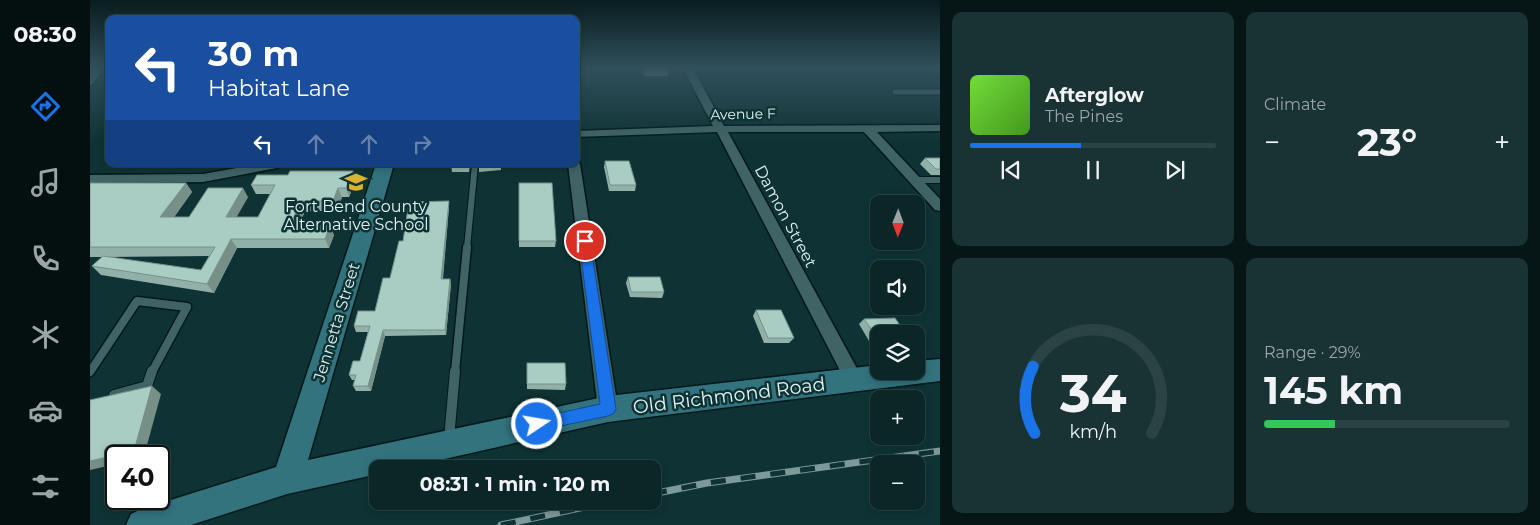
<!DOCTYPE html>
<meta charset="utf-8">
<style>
body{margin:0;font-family:Montserrat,sans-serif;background:#193233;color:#f1f3f6;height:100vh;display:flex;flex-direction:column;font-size:19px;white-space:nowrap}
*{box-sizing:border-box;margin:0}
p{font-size:16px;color:#9aa5a7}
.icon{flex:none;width:28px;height:28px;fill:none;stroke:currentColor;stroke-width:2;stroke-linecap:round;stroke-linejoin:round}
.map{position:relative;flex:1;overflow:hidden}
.side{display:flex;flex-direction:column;gap:12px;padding:12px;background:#061515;width:600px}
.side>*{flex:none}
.hud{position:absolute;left:15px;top:15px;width:475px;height:152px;border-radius:10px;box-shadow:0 2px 8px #0003,0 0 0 1px #2b4344;background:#1a4fa0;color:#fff;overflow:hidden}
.needle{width:32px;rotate:181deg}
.buttons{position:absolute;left:780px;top:195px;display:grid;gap:10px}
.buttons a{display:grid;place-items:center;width:55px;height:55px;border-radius:10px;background:#0b2627;box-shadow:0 2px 8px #0003,0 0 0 1px #2b4344;font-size:25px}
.speed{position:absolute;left:15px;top:445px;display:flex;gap:10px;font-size:25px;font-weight:700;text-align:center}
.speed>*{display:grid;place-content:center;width:65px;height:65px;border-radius:50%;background:#0b2627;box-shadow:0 2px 8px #0003,0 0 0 1px #2b4344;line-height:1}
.speed .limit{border:2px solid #111;border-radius:8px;background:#fff;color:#111}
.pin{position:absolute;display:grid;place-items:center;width:42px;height:42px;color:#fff;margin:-21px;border:2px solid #fff;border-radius:50%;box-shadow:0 1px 5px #0007}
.me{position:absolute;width:55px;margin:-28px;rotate:78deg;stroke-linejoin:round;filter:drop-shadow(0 0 4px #0008)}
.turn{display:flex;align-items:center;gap:18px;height:105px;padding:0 20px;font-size:22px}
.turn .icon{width:65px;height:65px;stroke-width:2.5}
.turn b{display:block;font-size:35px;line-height:42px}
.lanes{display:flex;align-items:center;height:48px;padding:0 20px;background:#0003;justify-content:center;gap:25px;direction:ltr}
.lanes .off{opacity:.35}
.big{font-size:38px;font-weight:700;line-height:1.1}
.side .card{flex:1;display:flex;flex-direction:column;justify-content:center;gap:8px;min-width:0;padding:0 18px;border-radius:10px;background:#193233}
.side .dial{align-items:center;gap:0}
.dial svg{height:130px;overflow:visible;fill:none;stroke:#2b4344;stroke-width:7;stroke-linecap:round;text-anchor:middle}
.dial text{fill:#f1f3f6;stroke:none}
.song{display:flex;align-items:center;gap:15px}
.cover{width:60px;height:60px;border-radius:8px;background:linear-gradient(135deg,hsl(100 70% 55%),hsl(100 70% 35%))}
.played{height:5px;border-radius:2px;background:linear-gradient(90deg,#1a73e8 45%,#2b4344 45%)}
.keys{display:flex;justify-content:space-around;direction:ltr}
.heat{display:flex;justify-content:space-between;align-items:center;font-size:28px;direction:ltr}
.charge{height:8px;border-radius:4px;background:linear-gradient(90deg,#34c759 29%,#2b4344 0)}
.side .tiles{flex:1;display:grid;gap:12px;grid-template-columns:repeat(2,1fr)}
.trip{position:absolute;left:279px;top:460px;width:292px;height:50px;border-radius:10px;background:#0b2627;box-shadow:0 2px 8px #0003,0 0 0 1px #2b4344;font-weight:700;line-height:50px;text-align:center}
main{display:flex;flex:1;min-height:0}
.tabs{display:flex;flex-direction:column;width:90px;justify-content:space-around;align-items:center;background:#040f10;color:#9aa5a7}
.tabs .icon{width:35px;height:35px}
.tabs .on{color:#1a73e8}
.tabs b{font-size:22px;color:#f1f3f6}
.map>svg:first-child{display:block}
</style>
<main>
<nav class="tabs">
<b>08:30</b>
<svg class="icon on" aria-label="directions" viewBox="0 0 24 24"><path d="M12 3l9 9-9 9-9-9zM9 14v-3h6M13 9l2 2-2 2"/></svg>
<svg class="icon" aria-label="music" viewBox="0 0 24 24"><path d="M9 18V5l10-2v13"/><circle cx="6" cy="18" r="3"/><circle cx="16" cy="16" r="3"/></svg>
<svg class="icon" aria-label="phone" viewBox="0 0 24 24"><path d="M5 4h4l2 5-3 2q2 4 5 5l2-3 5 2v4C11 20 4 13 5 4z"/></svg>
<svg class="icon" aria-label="climate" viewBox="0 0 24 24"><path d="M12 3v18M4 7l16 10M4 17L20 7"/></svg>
<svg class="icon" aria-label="car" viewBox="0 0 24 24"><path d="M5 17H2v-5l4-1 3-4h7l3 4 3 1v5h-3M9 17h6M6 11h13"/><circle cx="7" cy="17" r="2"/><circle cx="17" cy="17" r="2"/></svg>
<svg class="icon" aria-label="filters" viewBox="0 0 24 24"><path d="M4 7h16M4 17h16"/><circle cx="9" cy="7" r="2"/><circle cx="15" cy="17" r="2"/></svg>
</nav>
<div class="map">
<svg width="850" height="525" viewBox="0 0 850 525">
<rect width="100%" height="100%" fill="#0f3334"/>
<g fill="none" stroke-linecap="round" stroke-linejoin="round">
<g stroke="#01191b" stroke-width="7">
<path id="lane-far3" d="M805,92H850"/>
</g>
<g stroke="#01191b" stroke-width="8">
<g id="lane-far2">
<path d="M825,180H850"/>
<path d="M377,248L385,164"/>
</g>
</g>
<g stroke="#01191b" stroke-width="11">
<g id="lane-far1">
<path d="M0,372L47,301L97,307L62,372"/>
<path d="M365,372L377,247"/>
</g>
</g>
<g stroke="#01191b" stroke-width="12">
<g id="lane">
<path d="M24,395L57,386L62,371"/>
<path d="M359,439L365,371"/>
</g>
</g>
<g stroke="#01191b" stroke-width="3">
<g id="street">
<path d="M3,68H13L3,84L0,85V74Z"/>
<path d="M593,68H603L634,126L850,125V131L787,132L850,199V211L845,210L774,132H638L770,374L773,380L770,386L764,388L758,386L627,132L486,137V131L623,126Z"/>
<path d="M486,161L490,164L528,409L525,415L518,418L511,415L508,409L478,164H486Z"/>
<path d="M169,164H193L187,168L113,182L0,183V175L113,174Z"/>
</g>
</g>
<g stroke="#01191b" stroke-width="3">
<path id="secondary" d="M286,164H304L218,460L518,396L789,365V371H826V361L850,359V381L518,422L310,469H288V474L197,494L101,525H36L41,514L52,509L186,467Z"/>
</g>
<use href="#lane-far3" stroke="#406365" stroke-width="5"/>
<use href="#lane-far2" stroke="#406365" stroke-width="6"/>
<use href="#lane-far1" stroke="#406365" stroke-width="8"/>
<use href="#lane" stroke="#406365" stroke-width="10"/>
<use href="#street" fill="#406365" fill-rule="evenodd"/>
<use href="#secondary" fill="#32737e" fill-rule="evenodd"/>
<g stroke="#7e999a" stroke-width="7">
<g id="rail">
<path d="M562,494L617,483L850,451"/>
<path d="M411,525L523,501"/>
</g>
</g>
<use href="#rail" stroke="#0f3334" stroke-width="5" stroke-dasharray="15" stroke-linecap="butt"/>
</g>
<g fill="#91b0a8" fill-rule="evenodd">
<path d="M552,68H577L579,71L577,76H555Z"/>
<path d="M835,158H850V175H841L830,164Z"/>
<path d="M515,161L546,185L545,191H519L514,167Z"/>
<path d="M361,164H380L379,172H362Z"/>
<path d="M389,164H415V166H411V170L389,172Z"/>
<path d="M263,171L266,180L259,197H252L247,211H215L209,225L244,235L239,248H147L124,293L11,275L2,266L12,257H0V183H96L102,192L84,217H99L158,197L146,217H168L180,194H166L161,185L198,175ZM119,256L111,270L16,257Z"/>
<path d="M429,183L466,241L465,247H429Z"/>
<path d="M359,207L353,279H360L361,284L356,335L295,336L281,391H266L263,386L265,380H262L259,375L270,361L278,332H266L264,326L285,311L300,278L313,241Z"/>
<path d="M538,277L574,292L572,298L540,297L536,283Z"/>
<path d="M666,310L704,338L699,343H674L663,316Z"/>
<path d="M774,319L789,334V346H782L769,324Z"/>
<path d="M437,363L476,384L475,390L437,389Z"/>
</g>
<g fill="#769088">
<path d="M263,171L266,180L259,197L256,188Z"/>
<path d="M96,183L102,192L77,227L70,217Z"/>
<path d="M153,188L158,197L141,227L136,217Z"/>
<path d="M248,188L252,197L247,211L243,201Z"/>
<path d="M211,201L215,211L205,235L200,225Z"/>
<path d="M359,201V207L352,285L351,279Z"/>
<path d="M240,225L244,235L239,248L235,239Z"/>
<path d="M141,239L147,248L124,293L117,284Z"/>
<path d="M360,279L361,284L356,335L355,330Z"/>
<path d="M293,330L295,336L281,391L278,386Z"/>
<path d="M62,386L71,394L54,456H26V464L0,470V461Z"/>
</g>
<g fill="#a9cdc3" stroke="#769088">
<path d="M555,68H577L579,71H556Z"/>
<path d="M835,158H850V169H846Z"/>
<path d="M515,161H539L546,185H520Z"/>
<rect x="361" y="164" width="18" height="2"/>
<path d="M389,164H409L389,166Z"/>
<path d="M200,171H263L256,188H248L243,201H211L200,225H240L235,239H141L117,284L2,266L13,256L111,270L125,247H0V183H96L70,217H99L118,188H153L136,217H168L185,185H161L167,175H198Z"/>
<path d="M429,183H462L466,241H429Z"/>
<path d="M359,201L351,279H360L355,330H293L278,386H263L266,375H259L263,361H270L280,326H264L268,311H285L293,278H300L309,241H313L319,202Z"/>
<path d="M538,277H570L574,292H541Z"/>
<path d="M666,310H691L704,338H678Z"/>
<path d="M805,318L816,334H789V340L774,319Z"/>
<path d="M437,363H475L476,384H437Z"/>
<path d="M62,386L44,451L0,461V400Z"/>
</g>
<linearGradient id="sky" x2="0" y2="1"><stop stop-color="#081c1d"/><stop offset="0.48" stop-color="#31505c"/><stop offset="1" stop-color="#31505c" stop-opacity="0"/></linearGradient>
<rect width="850" height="142" fill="url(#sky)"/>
<path fill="#1a73e8" stroke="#114b97" d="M495,237L500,241L526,409L523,414L518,416L447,431L442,429L440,424L442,419L510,404L489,241Z"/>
<defs>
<g id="school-bare" transform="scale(1.725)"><path d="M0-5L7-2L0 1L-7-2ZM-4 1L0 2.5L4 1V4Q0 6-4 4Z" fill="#dbb233" stroke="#0f3334" stroke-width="2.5" paint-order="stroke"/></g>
</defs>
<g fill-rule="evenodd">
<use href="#school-bare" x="266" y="182"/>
</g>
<g text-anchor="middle" stroke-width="5" stroke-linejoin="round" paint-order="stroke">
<g font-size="14" fill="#dff2f2" stroke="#0f3334">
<text transform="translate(653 114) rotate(-1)" y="5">Avenue F</text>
</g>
<g font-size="16" fill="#dff2f2" stroke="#0f3334">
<text x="266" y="212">Fort Bend County<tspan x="266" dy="18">Alternative School</tspan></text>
</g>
<g font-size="16" fill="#dff2f2" stroke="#0f3334">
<text transform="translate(696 216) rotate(62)" y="6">Damon Street</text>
<text transform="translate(246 322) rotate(-73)" y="6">Jennetta Street</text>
</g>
<g font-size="19" fill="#dff2f2" stroke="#0f3334">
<text transform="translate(639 395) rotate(-7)" y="7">Old Richmond Road</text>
</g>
</g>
</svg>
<div class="buttons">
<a><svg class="needle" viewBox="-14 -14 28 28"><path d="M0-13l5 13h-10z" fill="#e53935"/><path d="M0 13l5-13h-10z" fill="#9aa5a7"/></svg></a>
<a><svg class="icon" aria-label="sound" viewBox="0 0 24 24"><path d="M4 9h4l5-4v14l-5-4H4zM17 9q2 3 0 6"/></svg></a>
<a><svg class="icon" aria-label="layers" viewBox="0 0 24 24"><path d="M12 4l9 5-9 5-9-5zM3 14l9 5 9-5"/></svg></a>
<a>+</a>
<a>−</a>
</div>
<div class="speed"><div class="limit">40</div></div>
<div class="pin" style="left:495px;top:241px;background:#d93025"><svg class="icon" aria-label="arrive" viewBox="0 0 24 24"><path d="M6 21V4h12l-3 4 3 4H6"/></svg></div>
<svg class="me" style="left:447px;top:424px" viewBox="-20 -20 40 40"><circle r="17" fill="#1a73e8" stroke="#fff" stroke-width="3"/><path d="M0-11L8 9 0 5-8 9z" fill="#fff"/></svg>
<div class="trip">08:31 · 1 min · 120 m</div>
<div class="hud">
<div class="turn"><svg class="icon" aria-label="left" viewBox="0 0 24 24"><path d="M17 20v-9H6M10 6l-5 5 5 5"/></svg><div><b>30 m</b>Habitat Lane</div></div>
<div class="lanes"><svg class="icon" aria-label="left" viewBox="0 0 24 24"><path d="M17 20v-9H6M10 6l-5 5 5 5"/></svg><svg class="icon off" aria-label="ahead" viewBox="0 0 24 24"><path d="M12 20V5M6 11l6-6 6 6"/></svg><svg class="icon off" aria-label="ahead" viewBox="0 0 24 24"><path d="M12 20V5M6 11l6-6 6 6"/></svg><svg class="icon off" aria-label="right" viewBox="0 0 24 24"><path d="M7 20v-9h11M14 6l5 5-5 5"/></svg></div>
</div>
</div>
<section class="side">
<div class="tiles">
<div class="card">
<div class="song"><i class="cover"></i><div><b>Afterglow</b><p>The Pines</p></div></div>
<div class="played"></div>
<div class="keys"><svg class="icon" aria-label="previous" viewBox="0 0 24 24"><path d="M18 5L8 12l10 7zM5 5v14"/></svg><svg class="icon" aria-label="pause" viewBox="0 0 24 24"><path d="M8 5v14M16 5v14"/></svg><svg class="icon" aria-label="next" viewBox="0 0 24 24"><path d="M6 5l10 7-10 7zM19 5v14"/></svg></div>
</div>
<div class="card"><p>Climate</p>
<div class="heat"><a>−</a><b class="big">23°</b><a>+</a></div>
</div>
<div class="card dial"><svg viewBox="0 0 100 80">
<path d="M14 69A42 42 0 1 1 86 69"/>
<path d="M14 69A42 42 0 0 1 13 28" stroke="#1a73e8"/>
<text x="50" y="56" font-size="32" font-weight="700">34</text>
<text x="50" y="72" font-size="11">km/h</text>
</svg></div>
<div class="card"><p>Range · 29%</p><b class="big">145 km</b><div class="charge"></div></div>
</div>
</section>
</main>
